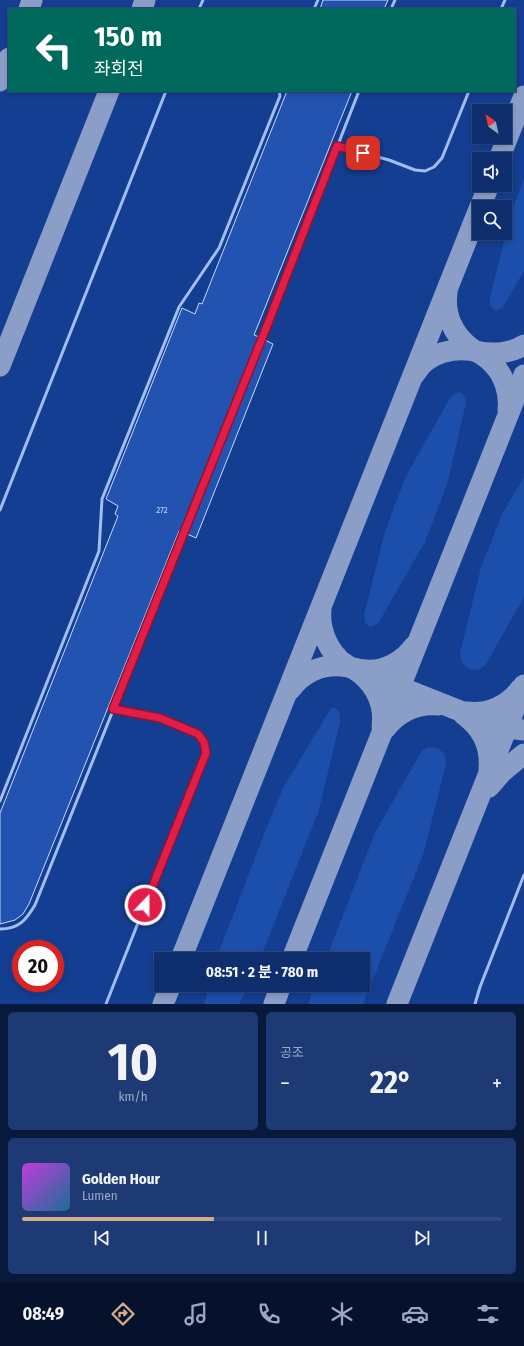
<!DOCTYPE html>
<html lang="ko">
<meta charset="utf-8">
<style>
body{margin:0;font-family:"Fira Sans Condensed","Noto Sans KR",sans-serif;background:#1d3a75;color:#f1f3f6;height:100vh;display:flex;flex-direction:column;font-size:15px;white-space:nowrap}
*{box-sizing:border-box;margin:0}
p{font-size:13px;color:#9ba8c2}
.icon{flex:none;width:22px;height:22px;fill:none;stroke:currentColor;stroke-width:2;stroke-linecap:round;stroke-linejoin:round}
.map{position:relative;height:1004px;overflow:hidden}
.sheet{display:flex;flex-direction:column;gap:8px;padding:8px;background:#08193c;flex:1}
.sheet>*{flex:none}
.top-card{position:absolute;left:8px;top:8px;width:508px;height:84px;border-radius:0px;box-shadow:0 2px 6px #0003,0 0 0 1px #2f4a80;background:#00695c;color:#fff;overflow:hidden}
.needle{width:26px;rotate:327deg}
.controls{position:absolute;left:472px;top:104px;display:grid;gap:8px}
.controls a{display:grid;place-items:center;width:40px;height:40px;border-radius:0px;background:#0f2e6d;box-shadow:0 2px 6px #0003,0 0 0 1px #2f4a80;font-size:20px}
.speed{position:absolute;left:12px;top:940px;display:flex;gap:8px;font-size:20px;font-weight:700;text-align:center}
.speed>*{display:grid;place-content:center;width:52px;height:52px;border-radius:50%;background:#0f2e6d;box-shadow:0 2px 6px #0003,0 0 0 1px #2f4a80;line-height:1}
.speed .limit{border:6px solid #d22;background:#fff;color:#111}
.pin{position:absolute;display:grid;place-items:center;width:34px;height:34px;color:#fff;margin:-17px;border-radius:8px;box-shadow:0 2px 6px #0006}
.me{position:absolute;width:44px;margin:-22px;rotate:22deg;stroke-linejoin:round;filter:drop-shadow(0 0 3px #0008)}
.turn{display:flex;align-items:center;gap:14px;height:84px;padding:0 20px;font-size:18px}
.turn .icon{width:52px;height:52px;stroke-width:2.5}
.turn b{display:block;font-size:28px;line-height:34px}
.big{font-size:30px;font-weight:700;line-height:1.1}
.sheet .card{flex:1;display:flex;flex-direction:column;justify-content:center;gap:6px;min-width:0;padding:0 14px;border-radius:6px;background:#1d3a75}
.sheet .dial{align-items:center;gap:0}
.dial b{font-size:52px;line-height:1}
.song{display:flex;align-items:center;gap:12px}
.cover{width:48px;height:48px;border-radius:6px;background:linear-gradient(135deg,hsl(290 70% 55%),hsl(200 70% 35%))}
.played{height:4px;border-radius:2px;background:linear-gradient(90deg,#d6ab8b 40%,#2f4a80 40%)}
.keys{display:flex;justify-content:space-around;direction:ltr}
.heat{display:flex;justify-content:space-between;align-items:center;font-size:22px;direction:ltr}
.sheet .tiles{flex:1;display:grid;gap:8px;grid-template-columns:1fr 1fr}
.card:last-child{grid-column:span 2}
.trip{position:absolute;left:154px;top:952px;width:216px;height:40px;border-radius:0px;background:#0f2e6d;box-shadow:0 2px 6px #0003,0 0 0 1px #2f4a80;font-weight:700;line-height:40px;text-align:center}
.dock{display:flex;height:64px;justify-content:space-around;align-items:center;background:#06122c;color:#9ba8c2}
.dock .icon{width:28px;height:28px}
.dock .on{color:#d6ab8b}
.dock b{font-size:18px;color:#f1f3f6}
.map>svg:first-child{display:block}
</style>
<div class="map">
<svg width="524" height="1004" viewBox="0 0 524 1004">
<rect width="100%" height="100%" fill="#143e91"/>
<g fill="#1c4eab">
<path d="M524,179V271L506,302L502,308L496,311C488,307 490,300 491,293L512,210Z"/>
<path d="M460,392L465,397L466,403L447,485L425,542L379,622L376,625L370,627L365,623L364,615L385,531L406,476L450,398L454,394Z"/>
<path d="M524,477V597L486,664L480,669L473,670C464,667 460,662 460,653L481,567L502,514Z"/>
<path d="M331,708H336L339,712L340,722L319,810L260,959H216L268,824L283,788Z"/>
<path d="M428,747C439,746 447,753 446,764L424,852L363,1004H308L315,985H363V959H326L375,833L418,757L422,751Z"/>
<path d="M209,985H249L239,1004H204Z"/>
</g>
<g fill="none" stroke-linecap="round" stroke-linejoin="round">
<g stroke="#8a9ec8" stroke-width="21">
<path d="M29,9L32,0"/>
<path d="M142,9L145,0"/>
<path d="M0,81L9,58"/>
<path d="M499,159L524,96"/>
<path d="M480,207L489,185"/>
<path d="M447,293C444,314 453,335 471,348C477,352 485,356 491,362C504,374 510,393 508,410"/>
<path d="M478,352C495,354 509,354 524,345"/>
<path d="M0,366L109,91"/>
<path d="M415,374C427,352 456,346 479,352"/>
<path d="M321,609C319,626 326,646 338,658C344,665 354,668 361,674C377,687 385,707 382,727"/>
<path d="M352,668L498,726L507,728L524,730"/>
<path d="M290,690C302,673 321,664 342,666C350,667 358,670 366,670C385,672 404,660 414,646"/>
<path d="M466,712C487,715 508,706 521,688"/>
<path d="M464,715C482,728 491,747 489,769"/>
<path d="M385,729C399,711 417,703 439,705"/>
<path d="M489,787L502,772L524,754"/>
<path d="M181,959L479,209"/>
<path d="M292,959L524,375"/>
<path d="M163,1004L171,985"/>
<path d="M274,1004L281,985"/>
<path d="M397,1004L524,685"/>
</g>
</g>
<g fill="#2253b0" stroke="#c8dafc">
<path d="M323,0H388L384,9H320Z"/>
<path d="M287,91H352L254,335L259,337L181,531H179L29,904L23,914L15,920L0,924V813L118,516L115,514L118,506L106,499L182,308L195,314L199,303L202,304Z"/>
<path d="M265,340L273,344L196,538L187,534Z"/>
</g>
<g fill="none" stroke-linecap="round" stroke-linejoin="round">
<g stroke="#a1bdf1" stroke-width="3">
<path d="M199,9L203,0"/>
<path d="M314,9L318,0"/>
<path d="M391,9L395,0"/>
<path d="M501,9L505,0"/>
<path d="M337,146L389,160L415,170L425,171L434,167L442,158L469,91"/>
<path d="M0,510L166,91"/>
<path d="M0,801L99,551L102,499L179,307L219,248L280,96L279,91"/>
<path d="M0,929C19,929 26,920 35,905L263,336L359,91"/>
<path d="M106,1004L205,753L204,742L198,734L160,718L113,709"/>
<path d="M475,1004L480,987L524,875"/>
</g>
</g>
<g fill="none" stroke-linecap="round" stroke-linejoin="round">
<g stroke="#92132f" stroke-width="10">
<path id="route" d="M145,905L206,753L204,742L198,734L160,718L113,709L263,336L337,146L363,153"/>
</g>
<use href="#route" stroke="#e11d48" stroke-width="7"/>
</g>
<g text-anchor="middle" stroke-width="4" stroke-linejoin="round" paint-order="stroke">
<g font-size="9" fill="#c8d4eb">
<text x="162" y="513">272</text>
</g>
</g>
</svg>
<div class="controls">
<a><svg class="needle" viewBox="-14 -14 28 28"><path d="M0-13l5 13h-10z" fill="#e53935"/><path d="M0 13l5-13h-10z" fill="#9ba8c2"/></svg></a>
<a><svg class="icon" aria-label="sound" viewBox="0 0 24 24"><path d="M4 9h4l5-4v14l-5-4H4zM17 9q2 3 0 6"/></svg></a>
<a><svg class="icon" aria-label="search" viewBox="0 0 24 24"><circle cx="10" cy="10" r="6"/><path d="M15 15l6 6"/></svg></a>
</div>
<div class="speed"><div class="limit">20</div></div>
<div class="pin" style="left:363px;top:153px;background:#d93025"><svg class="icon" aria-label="arrive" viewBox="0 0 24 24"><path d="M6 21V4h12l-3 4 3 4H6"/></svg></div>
<svg class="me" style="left:145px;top:905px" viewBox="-20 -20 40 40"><circle r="17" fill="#e11d48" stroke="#fff" stroke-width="3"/><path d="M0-11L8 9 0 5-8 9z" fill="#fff"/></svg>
<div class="trip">08:51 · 2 분 · 780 m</div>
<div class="top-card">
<div class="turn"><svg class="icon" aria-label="left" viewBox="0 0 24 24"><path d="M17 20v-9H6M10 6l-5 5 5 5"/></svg><div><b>150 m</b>좌회전</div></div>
</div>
</div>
<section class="sheet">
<div class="tiles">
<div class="card dial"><b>10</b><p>km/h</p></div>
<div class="card"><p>공조</p>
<div class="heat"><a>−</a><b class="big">22°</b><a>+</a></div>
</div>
<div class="card">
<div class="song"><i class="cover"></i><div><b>Golden Hour</b><p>Lumen</p></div></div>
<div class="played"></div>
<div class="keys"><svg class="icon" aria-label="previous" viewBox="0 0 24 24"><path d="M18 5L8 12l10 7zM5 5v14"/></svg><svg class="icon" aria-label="pause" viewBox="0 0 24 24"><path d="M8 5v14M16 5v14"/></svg><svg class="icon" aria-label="next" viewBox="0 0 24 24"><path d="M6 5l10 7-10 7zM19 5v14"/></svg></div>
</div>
</div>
</section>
<nav class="dock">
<b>08:49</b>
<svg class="icon on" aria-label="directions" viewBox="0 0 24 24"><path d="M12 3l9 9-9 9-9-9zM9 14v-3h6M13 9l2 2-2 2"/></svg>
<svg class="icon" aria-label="music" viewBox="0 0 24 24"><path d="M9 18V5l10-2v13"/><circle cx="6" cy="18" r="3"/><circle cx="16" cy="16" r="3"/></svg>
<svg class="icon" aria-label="phone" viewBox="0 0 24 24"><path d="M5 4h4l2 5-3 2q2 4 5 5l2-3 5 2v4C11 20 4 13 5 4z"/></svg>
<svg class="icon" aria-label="climate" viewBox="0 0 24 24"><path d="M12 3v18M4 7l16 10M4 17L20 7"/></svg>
<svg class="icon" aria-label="car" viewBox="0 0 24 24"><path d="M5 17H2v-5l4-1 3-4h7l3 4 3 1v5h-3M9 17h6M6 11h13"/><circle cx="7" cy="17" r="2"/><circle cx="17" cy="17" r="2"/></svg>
<svg class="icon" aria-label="filters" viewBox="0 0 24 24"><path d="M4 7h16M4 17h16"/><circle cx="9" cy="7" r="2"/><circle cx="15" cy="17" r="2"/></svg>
</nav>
